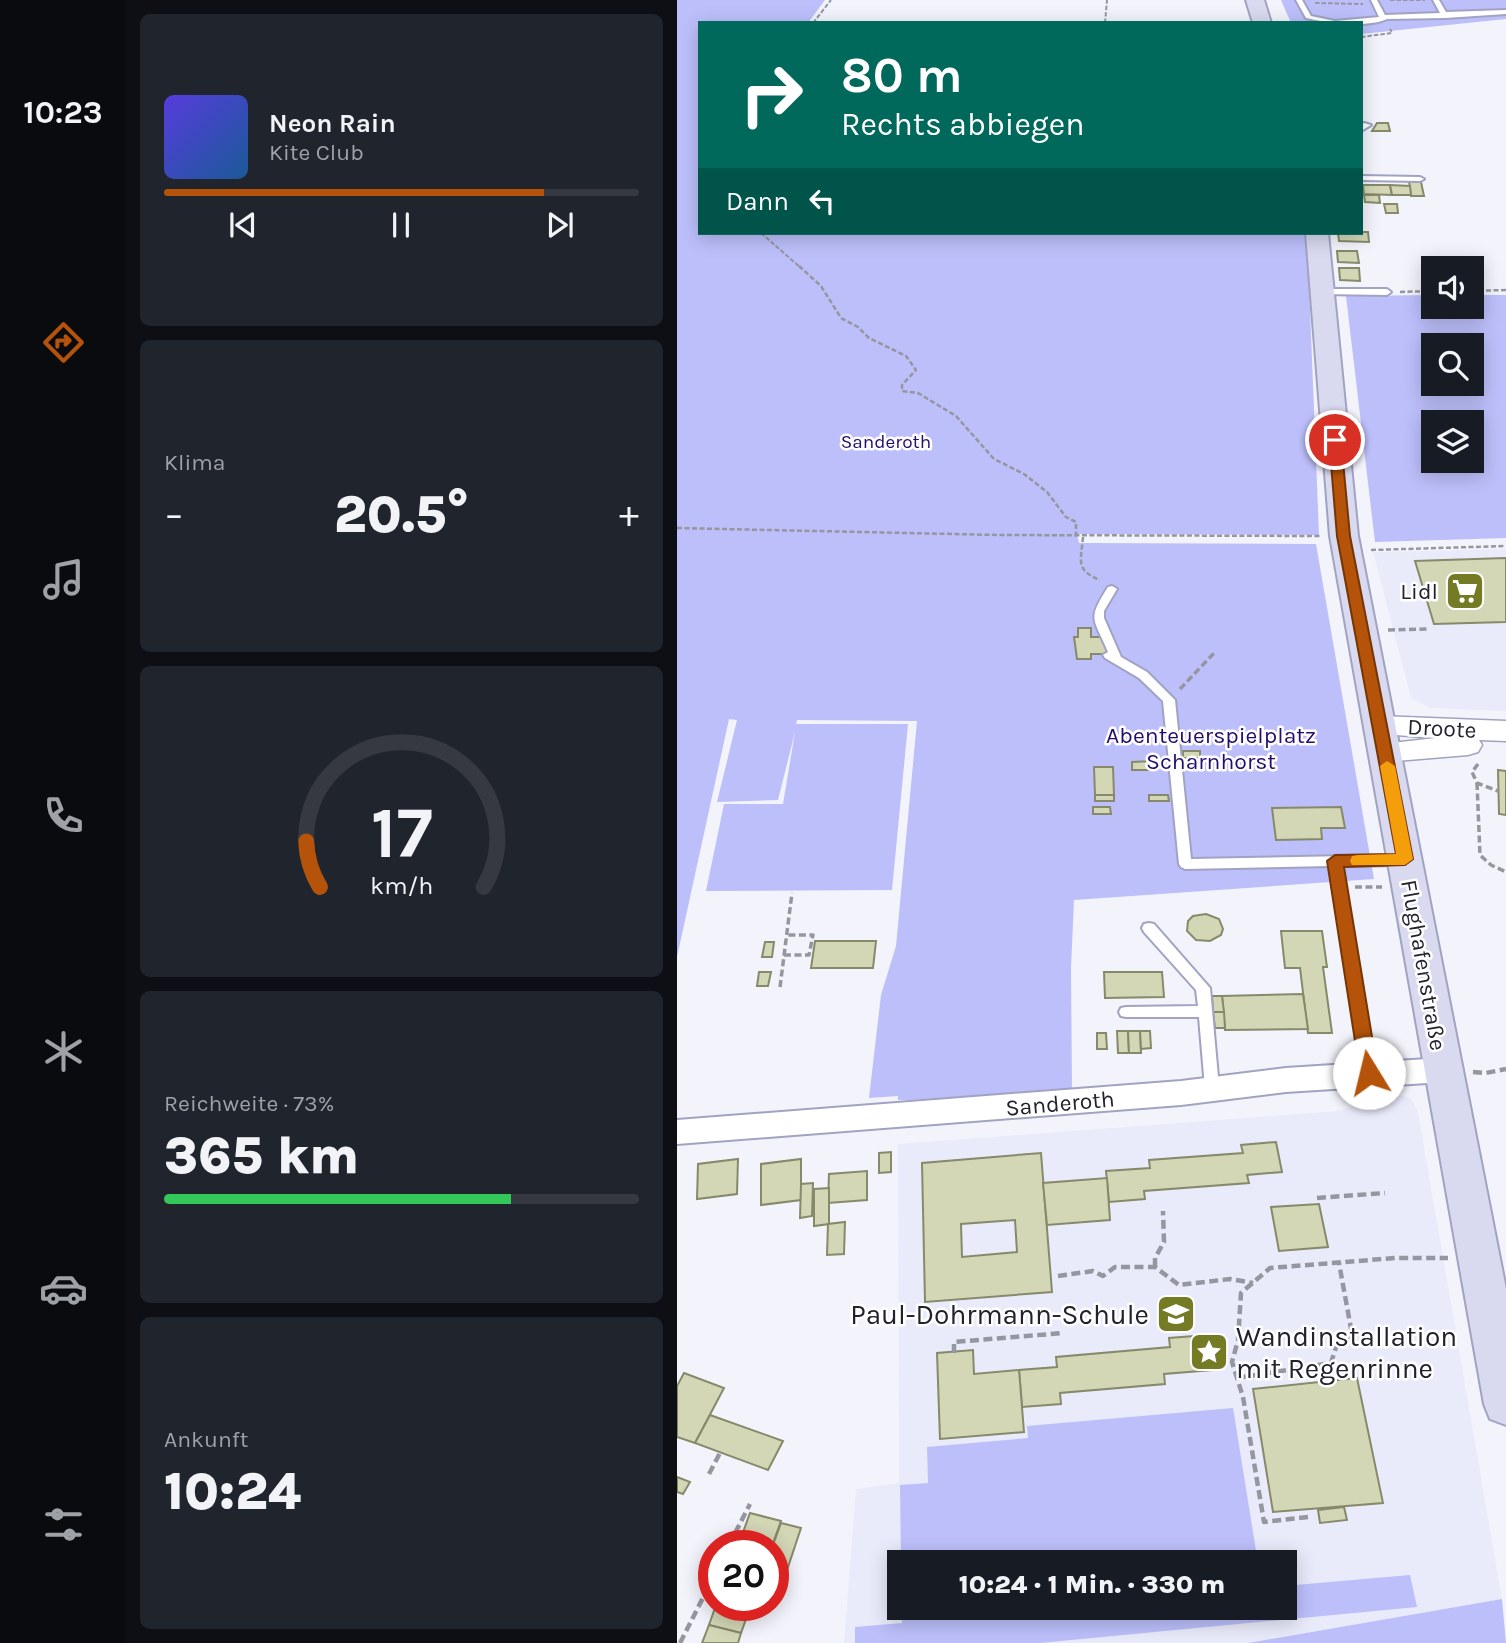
<!DOCTYPE html>
<html lang="de">
<meta charset="utf-8">
<style>
body{margin:0;font-family:Karla,sans-serif;background:#20242c;color:#f1f3f6;height:100vh;display:flex;flex-direction:column;font-size:26px;white-space:nowrap}
*{box-sizing:border-box;margin:0}
p{font-size:23px;color:#9ea1a6}
.icon{flex:none;width:38px;height:38px;fill:none;stroke:currentColor;stroke-width:2;stroke-linecap:round;stroke-linejoin:round}
.map{position:relative;flex:1;overflow:hidden}
.side{display:flex;flex-direction:column;gap:14px;padding:14px;background:#0d0f14;width:551px}
.side>*{flex:none}
.top-card{position:absolute;left:21px;top:21px;width:665px;height:214px;border-radius:0px;box-shadow:0 4px 18px #0003;background:#00695c;color:#fff;overflow:hidden}
.fabs{position:absolute;left:744px;top:256px;display:grid;gap:14px}
.fabs a{display:grid;place-items:center;width:63px;height:63px;border-radius:0px;background:#171b24;box-shadow:0 4px 18px #0003;font-size:35px}
.speed{position:absolute;left:21px;top:1530px;display:flex;gap:14px;font-size:35px;font-weight:700;text-align:center}
.speed>*{display:grid;place-content:center;width:91px;height:91px;border-radius:50%;background:#171b24;box-shadow:0 4px 18px #0003;line-height:1}
.speed .limit{border:10px solid #d22;background:#fff;color:#111}
.pin{position:absolute;display:grid;place-items:center;width:60px;height:60px;color:#fff;margin:-30px;border:4px solid #fff;border-radius:50%;box-shadow:0 2px 7px #0007}
.me{position:absolute;width:77px;margin:-38px;rotate:351deg;stroke-linejoin:round;filter:drop-shadow(0 0 5px #0008)}
.turn{display:flex;align-items:center;gap:24px;height:147px;padding:0 28px;font-size:32px}
.turn .icon{width:91px;height:91px;stroke-width:2.5}
.turn b{display:block;font-size:49px;line-height:60px}
.then{display:flex;align-items:center;height:66px;padding:0 28px;background:#0003;gap:14px;font-size:26px}
.big{font-size:52px;font-weight:800;line-height:1.1}
.side .card{flex:1;display:flex;flex-direction:column;justify-content:center;gap:10px;min-width:0;padding:0 24px;border-radius:10px;background:#20242c}
.side .dial{align-items:center;gap:0}
.dial svg{height:182px;overflow:visible;fill:none;stroke:#363941;stroke-width:7;stroke-linecap:round;text-anchor:middle}
.dial text{fill:#f1f3f6;stroke:none}
.song{display:flex;align-items:center;gap:21px}
.cover{width:84px;height:84px;border-radius:10px;background:linear-gradient(135deg,hsl(250 70% 55%),hsl(210 70% 35%))}
.played{height:7px;border-radius:4px;background:linear-gradient(90deg,#b45309 80%,#363941 80%)}
.keys{display:flex;justify-content:space-around;direction:ltr}
.heat{display:flex;justify-content:space-between;align-items:center;font-size:38px;direction:ltr}
.charge{height:10px;border-radius:5px;background:linear-gradient(90deg,#34c759 73%,#363941 0)}
.trip{position:absolute;left:210px;top:1550px;width:410px;height:70px;border-radius:0px;background:#171b24;box-shadow:0 4px 18px #0003;font-weight:800;line-height:70px;text-align:center}
main{display:flex;flex:1;min-height:0}
.menu{display:flex;flex-direction:column;width:126px;justify-content:space-around;align-items:center;background:#090b0e;color:#9ea1a6}
.menu .icon{width:49px;height:49px}
.menu .on{color:#b45309}
.menu b{font-size:32px;color:#f1f3f6}
.map>svg:first-child{display:block}
</style>
<main>
<nav class="menu">
<b>10:23</b>
<svg class="icon on" aria-label="directions" viewBox="0 0 24 24"><path d="M12 3l9 9-9 9-9-9zM9 14v-3h6M13 9l2 2-2 2"/></svg>
<svg class="icon" aria-label="music" viewBox="0 0 24 24"><path d="M9 18V5l10-2v13"/><circle cx="6" cy="18" r="3"/><circle cx="16" cy="16" r="3"/></svg>
<svg class="icon" aria-label="phone" viewBox="0 0 24 24"><path d="M5 4h4l2 5-3 2q2 4 5 5l2-3 5 2v4C11 20 4 13 5 4z"/></svg>
<svg class="icon" aria-label="climate" viewBox="0 0 24 24"><path d="M12 3v18M4 7l16 10M4 17L20 7"/></svg>
<svg class="icon" aria-label="car" viewBox="0 0 24 24"><path d="M5 17H2v-5l4-1 3-4h7l3 4 3 1v5h-3M9 17h6M6 11h13"/><circle cx="7" cy="17" r="2"/><circle cx="17" cy="17" r="2"/></svg>
<svg class="icon" aria-label="filters" viewBox="0 0 24 24"><path d="M4 7h16M4 17h16"/><circle cx="9" cy="7" r="2"/><circle cx="15" cy="17" r="2"/></svg>
</nav>
<section class="side">
<div class="card">
<div class="song"><i class="cover"></i><div><b>Neon Rain</b><p>Kite Club</p></div></div>
<div class="played"></div>
<div class="keys"><svg class="icon" aria-label="previous" viewBox="0 0 24 24"><path d="M18 5L8 12l10 7zM5 5v14"/></svg><svg class="icon" aria-label="pause" viewBox="0 0 24 24"><path d="M8 5v14M16 5v14"/></svg><svg class="icon" aria-label="next" viewBox="0 0 24 24"><path d="M6 5l10 7-10 7zM19 5v14"/></svg></div>
</div>
<div class="card"><p>Klima</p>
<div class="heat"><a>−</a><b class="big">20.5°</b><a>+</a></div>
</div>
<div class="card dial"><svg viewBox="0 0 100 80">
<path d="M14 69A42 42 0 1 1 86 69"/>
<path d="M14 69A42 42 0 0 1 8 49" stroke="#b45309"/>
<text x="50" y="56" font-size="32" font-weight="700">17</text>
<text x="50" y="72" font-size="11">km/h</text>
</svg></div>
<div class="card"><p>Reichweite · 73%</p><b class="big">365 km</b><div class="charge"></div></div>
<div class="card"><p>Ankunft</p><b class="big">10:24</b></div>
</section>
<div class="map">
<svg width="829" height="1643" viewBox="0 0 829 1643">
<rect width="100%" height="100%" fill="#f3f4fb"/>
<g fill="#e9ebfb" fill-rule="evenodd">
<path d="M829,549V711L753,708L734,698L696,552Z"/>
<path d="M711,1093L734,1098L741,1112L825,1599L571,1643H167L179,1489L222,1483L221,1144L661,1111ZM222,1563H607V1608H222Z"/>
</g>
<g fill="#bcbffa" fill-rule="evenodd">
<path d="M0,0H148L131,23H23V233H630L642,535L400,534L402,543L639,544L697,879L397,900L394,968L395,1089L234,1100H221V1096L192,1098L204,995L219,946L240,721L120,720L119,724H231L215,890L29,891L47,804H106L118,732L101,800L40,802L60,720L52,719L0,957Z"/>
<path d="M604,0H829V19L684,34V23H614Z"/>
<path d="M756,295V306H794L795,295H829V538L698,542L669,296ZM756,345H794V383H756ZM756,422H794V460H756Z"/>
<path d="M556,1408L581,1563H224L223,1485L251,1483L250,1447L351,1438L350,1426Z"/>
<path d="M733,1575L740,1607L363,1643H178V1627L225,1623V1608H607V1586Z"/>
<path d="M825,1599L829,1643H571Z"/>
</g>
<g fill="#d3d7b6" stroke="#868a6b" stroke-width="2" fill-rule="evenodd">
<path d="M700,123H711L713,131H695Z"/>
<path d="M732,181L744,182L747,196H734Z"/>
<path d="M686,185H713L715,195L687,194Z"/>
<path d="M713,185L733,186L734,195H715Z"/>
<path d="M687,195H702L703,203L688,202Z"/>
<path d="M707,204H720L721,213H709Z"/>
<path d="M684,232H691L692,242L662,241L661,233Z"/>
<path d="M660,251H680L682,263L661,262Z"/>
<path d="M662,268H682L683,281L663,280Z"/>
<path d="M829,558V622L757,624L738,561Z"/>
<path d="M401,628H414V637H429L432,647L428,654H414V659H400L397,637H401Z"/>
<rect x="506" y="751" width="17" height="7"/>
<path d="M477,761V770H455V762Z"/>
<path d="M417,767H436L437,795H418Z"/>
<path d="M821,770L829,771V815L822,814Z"/>
<rect x="418" y="795" width="19" height="6"/>
<path d="M472,795H491L492,801H472Z"/>
<path d="M416,807H433L434,814H416Z"/>
<path d="M664,807L668,828H644L645,839L599,840L595,808Z"/>
<path d="M529,914L542,919L546,929L544,935L533,941L519,940L510,931L511,921L516,916Z"/>
<path d="M604,931H645L650,967H646L655,1033H631L623,968H608Z"/>
<path d="M138,941H199L196,968H134Z"/>
<path d="M88,942H97L95,957H85Z"/>
<path d="M82,972H94L91,986H80Z"/>
<path d="M427,972H485L487,997L428,998Z"/>
<path d="M626,994L631,1029L548,1030L545,996Z"/>
<path d="M535,996H545L547,1012H536Z"/>
<path d="M536,1012H547L548,1028H538Z"/>
<path d="M440,1031H451L452,1053H441Z"/>
<path d="M451,1031H463L464,1053H452Z"/>
<path d="M463,1031H473L474,1048L464,1049Z"/>
<path d="M420,1033H429L430,1049H420Z"/>
<path d="M599,1142L605,1172L570,1175L572,1183L467,1191L468,1199L432,1202L429,1171L473,1168L472,1160L566,1153L564,1145Z"/>
<path d="M214,1152V1172L202,1173V1153Z"/>
<path d="M364,1153L375,1292L248,1302L245,1163ZM338,1220L340,1252L285,1257L284,1224Z"/>
<path d="M61,1159L60,1194L20,1199L21,1164Z"/>
<path d="M124,1159V1200L84,1205V1164Z"/>
<path d="M190,1171V1200L151,1203L152,1174Z"/>
<path d="M430,1178L433,1220L370,1225L366,1183Z"/>
<path d="M136,1183L135,1216L123,1218L124,1184Z"/>
<path d="M152,1188V1224L137,1226V1189Z"/>
<path d="M642,1204L651,1247L602,1251L594,1207Z"/>
<path d="M168,1222L167,1254L150,1255L151,1224Z"/>
<path d="M530,1335L535,1370L487,1374L488,1384L383,1393L384,1404L345,1407L342,1370L380,1367L379,1357L493,1347L492,1338Z"/>
<path d="M296,1350L297,1374L342,1370L347,1432L263,1439L260,1353Z"/>
<path d="M7,1373L47,1388L18,1443L0,1437V1386Z"/>
<path d="M680,1378L706,1503L596,1512L576,1389Z"/>
<path d="M33,1415L106,1441L91,1470L18,1443Z"/>
<path d="M0,1477L13,1482L6,1494L0,1492Z"/>
<path d="M667,1507L670,1520L643,1523L641,1510Z"/>
<path d="M73,1513L104,1521L96,1543L65,1535Z"/>
<path d="M104,1523L124,1528L110,1570L96,1567V1545Z"/>
<path d="M65,1535L96,1543V1545H61Z"/>
<path d="M39,1605H74L64,1633L32,1625Z"/>
<path d="M32,1625L64,1633L61,1643H25Z"/>
</g>
<g fill="none" stroke-linecap="round" stroke-linejoin="round">
<g stroke="#a1a3c2" stroke-width="4">
<g id="service">
<path d="M619,0H625L634,16L658,21L702,17L694,0H700L708,15L763,13L756,0H762L769,12L829,10V14L768,18L710,19C692,28 649,23 629,18Z"/>
<path d="M687,123L694,125L684,131V126Z"/>
<path d="M684,176L743,177L747,179L743,181L684,180Z"/>
<path d="M646,289H710L714,292L710,295L643,294V290Z"/>
<path d="M435,586L440,589L427,611V618L444,657L470,672L498,700L514,859L724,855L728,857L730,860L728,863L724,865L665,866L699,1073L697,1077L692,1079L687,1077L685,1073L653,866L508,869L504,867L502,864L486,701L462,678L428,658L426,655L431,652C416,617 410,620 431,587Z"/>
<path d="M472,923L477,924L533,988L542,1088L540,1092L535,1094L530,1092L528,1088L522,1017H449L444,1016L442,1012L444,1008L449,1007L521,1006L519,990L467,932L465,928L467,924Z"/>
</g>
</g>
<g stroke="#a1a3c2" stroke-width="4">
<path id="minor" d="M766,1058L776,1062L780,1070L776,1078L766,1082L609,1092L504,1105L0,1144V1120L504,1081L609,1068Z"/>
</g>
<g stroke="#a1a3c2" stroke-width="3">
<path id="tertiary" d="M702,716L829,721V741L802,740L805,745L801,752L791,755L707,762L697,759L693,752L697,745L759,738L692,733L688,726L692,719Z"/>
</g>
<g stroke="#a1a3c2" stroke-width="4">
<g id="secondary">
<path d="M569,0H587L594,23H576Z"/>
<path d="M629,233H651L681,536L829,1289V1425L813,1419L807,1404L653,536Z"/>
</g>
</g>
<g stroke="#95969f" stroke-width="2" stroke-dasharray="4.5 2" stroke-linecap="butt">
<path d="M713,0H748"/>
<path d="M638,3L686,4"/>
<path d="M136,23L154,0"/>
<path d="M428,23L430,0"/>
<path d="M684,37L715,33L713,29"/>
<path d="M23,161V175"/>
<path d="M84,233L124,268"/>
</g>
<g stroke="#95969f" stroke-width="2.5" stroke-dasharray="5 2.5" stroke-linecap="butt">
<path d="M122,266L144,286L164,318L181,327L192,338L229,356L239,370L225,385V391L241,393L279,416L317,459L347,474L370,492L389,517L399,522V537"/>
<path d="M794,291L829,290"/>
<path d="M723,292L756,291"/>
<path d="M0,528L322,535L643,536"/>
<path d="M406,537C404,561 398,570 423,580"/>
<path d="M694,550L829,546"/>
</g>
<g stroke="#95969f" stroke-width="3.5" stroke-dasharray="7 3.5" stroke-linecap="butt">
<path d="M711,630L751,629"/>
<path d="M503,689L538,652"/>
<path d="M801,764L795,772L800,783L821,791"/>
<path d="M800,783L803,855L814,865L829,872"/>
<path d="M678,887H705"/>
<path d="M107,955H132L136,935H110"/>
<path d="M103,987L115,893"/>
</g>
<g stroke="#95969f" stroke-width="4.5" stroke-dasharray="9 4.5" stroke-linecap="butt">
<path d="M796,1072L809,1073L829,1069"/>
<path d="M640,1198L708,1193"/>
<path d="M478,1267V1258L487,1242L486,1211"/>
<path d="M381,1276L416,1271L426,1276L438,1267H478L502,1285L553,1279L576,1283"/>
<path d="M277,1353V1342L386,1333"/>
<path d="M560,1378L654,1363L659,1347L675,1334L662,1263"/>
<path d="M32,1474L43,1453"/>
<path d="M631,1517L587,1522L566,1397L555,1362L561,1340L564,1293L593,1268L718,1258H771"/>
<path d="M52,1545L73,1504"/>
<path d="M3,1643L37,1576"/>
</g>
<use href="#service" fill="#fff" fill-rule="evenodd"/>
<use href="#minor" fill="#fff" fill-rule="evenodd"/>
<use href="#tertiary" fill="#fff" fill-rule="evenodd"/>
<use href="#secondary" fill="#d9d9ef" fill-rule="evenodd"/>
</g>
<path fill="#b45309" stroke="#753606" stroke-width="2" d="M658,436L664,440L673,536L736,859L728,865L667,867L701,1073L698,1078L692,1080L685,1078L683,1073L650,861L658,855L719,854L660,536L652,440Z"/>
<path fill="#f59e0b" d="M710,761L718,766L736,859L728,865H675L673,861L675,856L681,855L719,854L703,766Z"/>
<defs>
<g id="supermarket-square" transform="scale(2.0125)"><rect x="-9" y="-9" width="18" height="18" rx="4" fill="#757b25" stroke="#fff"/><path d="M-6-5.5h2.5l.6 2H6L4.5 2H-2.5L-4.4-4H-6ZM-1.5 3.2a1.3 1.3 0 1 0 .1 0ZM3 3.2a1.3 1.3 0 1 0 .1 0Z" fill="#fff"/></g>
<g id="school-square" transform="scale(2.0125)"><rect x="-9" y="-9" width="18" height="18" rx="4" fill="#757b25" stroke="#fff"/><path d="M0-5L7-2L0 1L-7-2ZM-4 1L0 2.5L4 1V4Q0 6-4 4Z" fill="#fff"/></g>
<g id="sight-square" transform="scale(2.0125)"><rect x="-9" y="-9" width="18" height="18" rx="4" fill="#757b25" stroke="#fff"/><path d="M0-6L1.8-2.2L6-1.7L2.9 1.2L3.7 5.4L0 3.3L-3.7 5.4L-2.9 1.2L-6-1.7L-1.8-2.2Z" fill="#fff"/></g>
</defs>
<g fill-rule="evenodd">
<use href="#supermarket-square" x="788" y="591"/>
<use href="#school-square" x="499" y="1314"/>
<use href="#sight-square" x="532" y="1352"/>
</g>
<g text-anchor="middle" stroke-width="5" stroke-linejoin="round" paint-order="stroke">
<g font-size="19" fill="#240d6f" stroke="#fff">
<text x="209" y="448">Sanderoth</text>
</g>
<g font-size="23" fill="#21222e" stroke="#fff" text-anchor="end">
<text x="761" y="599">Lidl</text>
</g>
<g font-size="23" fill="#21222e" stroke="#fff">
<text transform="translate(765 728) rotate(3)" y="8">Droote</text>
<text transform="translate(747 965) rotate(80)" y="8">Flughafenstraße</text>
<text transform="translate(383 1103) rotate(-5)" y="8">Sanderoth</text>
</g>
<g font-size="23" fill="#240d6f" stroke="#fff">
<text x="534" y="743">Abenteuerspielplatz<tspan x="534" dy="26">Scharnhorst</tspan></text>
</g>
<g font-size="28" fill="#21222e" stroke="#fff" text-anchor="end">
<text x="472" y="1324">Paul-Dohrmann-Schule</text>
<text x="559" y="1346" text-anchor="start">Wandinstallation<tspan x="559" dy="32">mit Regenrinne</tspan></text>
</g>
</g>
</svg>
<div class="fabs">
<a><svg class="icon" aria-label="sound" viewBox="0 0 24 24"><path d="M4 9h4l5-4v14l-5-4H4zM17 9q2 3 0 6"/></svg></a>
<a><svg class="icon" aria-label="search" viewBox="0 0 24 24"><circle cx="10" cy="10" r="6"/><path d="M15 15l6 6"/></svg></a>
<a><svg class="icon" aria-label="layers" viewBox="0 0 24 24"><path d="M12 4l9 5-9 5-9-5zM3 14l9 5 9-5"/></svg></a>
</div>
<div class="speed"><div class="limit">20</div></div>
<div class="pin" style="left:658px;top:440px;background:#d93025"><svg class="icon" aria-label="arrive" viewBox="0 0 24 24"><path d="M6 21V4h12l-3 4 3 4H6"/></svg></div>
<svg class="me" style="left:692px;top:1073px" viewBox="-20 -20 40 40"><circle r="19" fill="#fff"/><path d="M0-13L10 11 0 6-10 11z" fill="#b45309"/></svg>
<div class="trip">10:24 · 1 Min. · 330 m</div>
<div class="top-card">
<div class="turn"><svg class="icon" aria-label="right" viewBox="0 0 24 24"><path d="M7 20v-9h11M14 6l5 5-5 5"/></svg><div><b>80 m</b>Rechts abbiegen</div></div>
<div class="then">Dann<svg class="icon" aria-label="left" viewBox="0 0 24 24"><path d="M17 20v-9H6M10 6l-5 5 5 5"/></svg></div>
</div>
</div>
</main>
